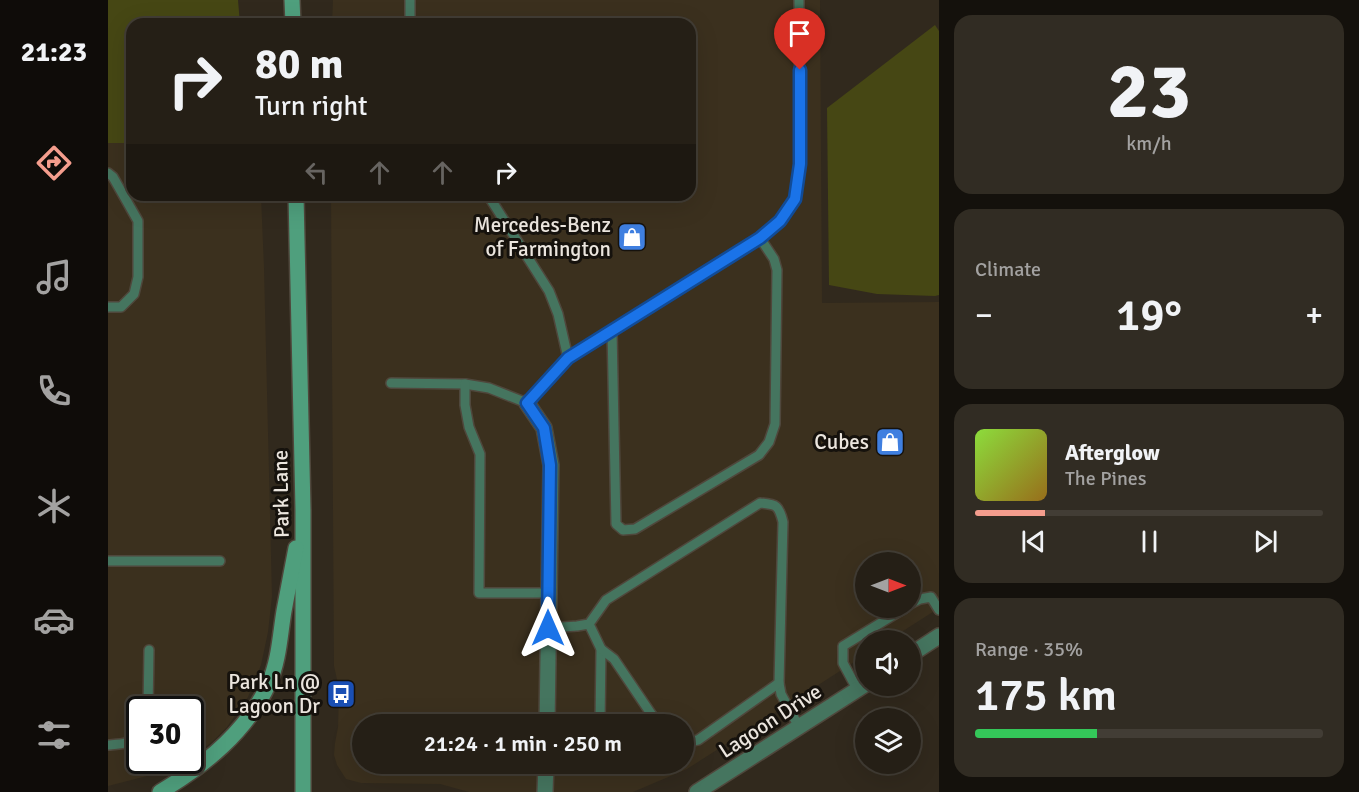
<!DOCTYPE html>
<meta charset="utf-8">
<style>
body{margin:0;font-family:Signika,sans-serif;background:#312c23;color:#f1f3f6;height:100vh;display:flex;flex-direction:column;font-size:22px;white-space:nowrap}
*{box-sizing:border-box;margin:0}
p{font-size:20px;color:#a3a2a1}
.icon{flex:none;width:33px;height:33px;fill:none;stroke:currentColor;stroke-width:2;stroke-linecap:round;stroke-linejoin:round}
.map{position:relative;flex:1;overflow:hidden}
.details{display:flex;flex-direction:column;gap:15px;padding:15px;background:#14110c;width:420px}
.details>*{flex:none}
.hud{position:absolute;left:18px;top:18px;width:570px;height:183px;border-radius:18px;box-shadow:0 6px 24px #0002,0 0 0 2px #423d35;background:#251f16;color:#f1f3f6;overflow:hidden}
.needle{width:39px;rotate:90deg}
.fabs{position:absolute;left:747px;top:552px;display:grid;gap:12px}
.fabs a{display:grid;place-items:center;width:66px;height:66px;border-radius:50%;background:#251f16;box-shadow:0 6px 24px #0002,0 0 0 2px #423d35;font-size:30px}
.speed{position:absolute;left:18px;top:696px;display:flex;gap:12px;font-size:30px;font-weight:700;text-align:center}
.speed>*{display:grid;place-content:center;width:78px;height:78px;border-radius:50%;background:#251f16;box-shadow:0 6px 24px #0002,0 0 0 2px #423d35;line-height:1}
.speed .limit{border:3px solid #111;border-radius:9px;background:#fff;color:#111}
.pin{position:absolute;display:grid;place-items:center;width:51px;height:51px;color:#fff;margin:-62px -26px;border-radius:50% 50% 50% 0;rotate:-45deg;box-shadow:0 0 6px #0007}
.pin .icon{rotate:45deg}
.me{position:absolute;width:66px;margin:-33px;rotate:0deg;stroke-linejoin:round;filter:drop-shadow(0 0 4px #0008)}
.turn{display:flex;align-items:center;gap:21px;height:126px;padding:0 30px;font-size:27px}
.turn .icon{width:78px;height:78px;stroke-width:2.5}
.turn b{display:block;font-size:42px;line-height:51px}
.lanes{display:flex;align-items:center;height:57px;padding:0 30px;background:#0003;justify-content:center;gap:30px;direction:ltr}
.lanes .off{opacity:.35}
.big{font-size:45px;font-weight:600;line-height:1.1}
.details .card{flex:1;display:flex;flex-direction:column;justify-content:center;gap:9px;min-width:0;padding:0 21px;border-radius:18px;background:#312c23}
.details .dial{align-items:center;gap:0}
.dial b{font-size:78px;line-height:1}
.song{display:flex;align-items:center;gap:18px}
.cover{width:72px;height:72px;border-radius:9px;background:linear-gradient(135deg,hsl(90 70% 55%),hsl(40 70% 35%))}
.played{height:6px;border-radius:3px;background:linear-gradient(90deg,#f49d8d 20%,#423d35 20%)}
.keys{display:flex;justify-content:space-around;direction:ltr}
.heat{display:flex;justify-content:space-between;align-items:center;font-size:33px;direction:ltr}
.charge{height:9px;border-radius:4px;background:linear-gradient(90deg,#34c759 35%,#423d35 0)}
.trip{position:absolute;left:244px;top:714px;width:342px;height:60px;border-radius:30px;background:#251f16;box-shadow:0 6px 24px #0002,0 0 0 2px #423d35;font-weight:600;line-height:60px;text-align:center}
main{display:flex;flex:1;min-height:0}
.dock{display:flex;flex-direction:column;width:108px;justify-content:space-around;align-items:center;background:#0f0c09;color:#a3a2a1}
.dock .icon{width:42px;height:42px}
.dock .current{color:#f49d8d}
.dock b{font-size:27px;color:#f1f3f6}
.map>svg:first-child{display:block}
</style>
<main>
<nav class="dock">
<b>21:23</b>
<svg class="icon current" aria-label="directions" viewBox="0 0 24 24"><path d="M12 3l9 9-9 9-9-9zM9 14v-3h6M13 9l2 2-2 2"/></svg>
<svg class="icon" aria-label="music" viewBox="0 0 24 24"><path d="M9 18V5l10-2v13"/><circle cx="6" cy="18" r="3"/><circle cx="16" cy="16" r="3"/></svg>
<svg class="icon" aria-label="phone" viewBox="0 0 24 24"><path d="M5 4h4l2 5-3 2q2 4 5 5l2-3 5 2v4C11 20 4 13 5 4z"/></svg>
<svg class="icon" aria-label="climate" viewBox="0 0 24 24"><path d="M12 3v18M4 7l16 10M4 17L20 7"/></svg>
<svg class="icon" aria-label="car" viewBox="0 0 24 24"><path d="M5 17H2v-5l4-1 3-4h7l3 4 3 1v5h-3M9 17h6M6 11h13"/><circle cx="7" cy="17" r="2"/><circle cx="17" cy="17" r="2"/></svg>
<svg class="icon" aria-label="filters" viewBox="0 0 24 24"><path d="M4 7h16M4 17h16"/><circle cx="9" cy="7" r="2"/><circle cx="15" cy="17" r="2"/></svg>
</nav>
<div class="map">
<svg width="831" height="792" viewBox="0 0 831 792">
<rect width="100%" height="100%" fill="#31291d"/>
<g fill="#3b301e" fill-rule="evenodd">
<path d="M225,0H712L714,303L831,302V608L781,640H758L757,655L579,769L525,792H361L332,784L253,783L238,779L229,765L226,755L227,743L230,727L231,694L230,684L226,666L223,195H582V24H224ZM758,562H802V608H758ZM255,724H576V764H255Z"/>
<path d="M0,143H24V195H153L156,268L164,596L160,632L153,665L140,697L119,727L104,742L83,758L82,710H32V760L77,761L43,775L0,786Z"/>
</g>
<g fill="#464714">
<path d="M0,0H130L132,24H24V143H0Z"/>
<path d="M827,25L831,31V295L827,296L769,294L721,285L719,108Z"/>
</g>
<g fill="none" stroke-linecap="round" stroke-linejoin="round">
<g stroke="#4f473c" stroke-width="12">
<g id="lane">
<path d="M302,24V0"/>
<path d="M0,173L5,177L30,221V277L26,294L13,307H0"/>
<path d="M380,195L441,291L450,314L460,358"/>
<path d="M504,330L508,524L515,530L527,529L651,455L661,442L667,424L669,270L666,259L652,238"/>
<path d="M283,383L357,384L381,388L419,403L460,358L652,238L671,221L687,199L692,164L691,0"/>
<path d="M357,384V405L361,427L372,454L371,593H440"/>
<path d="M0,561H112"/>
<path d="M802,604L812,599L823,597L831,610"/>
<path d="M481,624L493,649L492,724"/>
<path d="M440,628L469,626L481,624L498,600L652,503C669,504 671,506 675,522L671,683L673,694L691,727"/>
<path d="M493,649L506,659L550,724"/>
<path d="M749,689L735,663V646L797,608"/>
<path d="M40,710L41,650"/>
<path d="M576,743L590,740L671,683"/>
<path d="M0,745C11,744 22,744 32,737"/>
</g>
</g>
<g stroke="#4f473c" stroke-width="18">
<g id="street">
<path d="M419,403L436,428L443,465L439,724"/>
<path d="M802,655L831,636"/>
<path d="M437,792L438,764"/>
<path d="M589,792L758,684"/>
</g>
</g>
<g stroke="#4f473c" stroke-width="18">
<g id="secondary">
<path d="M184,0L185,24"/>
<path d="M188,195L195,510V792"/>
<path d="M52,792C96,766 139,732 161,683C171,661 172,635 176,611C180,590 184,569 188,548"/>
</g>
</g>
<use href="#lane" stroke="#45755f" stroke-width="9"/>
<use href="#street" stroke="#45755f" stroke-width="15"/>
<use href="#secondary" stroke="#4f9f7d" stroke-width="15"/>
</g>
<g fill="none" stroke-linecap="round" stroke-linejoin="round">
<g stroke="#114b97" stroke-width="15">
<path id="route" d="M440,628L442,465L436,428L419,403L460,358L652,238L672,221L687,199L692,164V70"/>
</g>
<use href="#route" stroke="#1a73e8" stroke-width="10"/>
</g>
<defs>
<g id="shop-square" transform="scale(1.5)"><rect x="-9" y="-9" width="18" height="18" rx="4" fill="#3f7fe0" stroke="#16120d"/><path d="M-5-2.5h2.3a2.7 3.5 0 0 1 5.4 0H5L5.5 6h-11ZM-1.5-2.5h3a1.5 2.3 0 0 0-3 0Z" fill="#fff"/></g>
<g id="bus-square" transform="scale(1.5)"><rect x="-9" y="-9" width="18" height="18" rx="4" fill="#1a4fb4" stroke="#16120d"/><path d="M-5-6H5V4H4V6H2V4H-2V6H-4V4H-5ZM-3.5-4V0h7V-4ZM-3.5 1.2v1.5H-2V1.2ZM2 1.2v1.5H3.5V1.2Z" fill="#fff"/></g>
</defs>
<g fill-rule="evenodd">
<use href="#shop-square" x="524" y="237"/>
<use href="#shop-square" x="782" y="442"/>
<use href="#bus-square" x="233" y="694"/>
</g>
<g text-anchor="middle" stroke-width="6" stroke-linejoin="round" paint-order="stroke">
<g font-size="21" fill="#ebe5de" stroke="#16120d" text-anchor="end">
<text x="503" y="232">Mercedes-Benz<tspan x="503" dy="24">of Farmington</tspan></text>
<text x="761" y="449">Cubes</text>
<text x="212" y="689">Park Ln @<tspan x="212" dy="24">Lagoon Dr</tspan></text>
</g>
<g font-size="21" fill="#ebe5de" stroke="#16120d">
<text transform="translate(173 494) rotate(-91)" y="7">Park Lane</text>
<text transform="translate(662 721) rotate(-33)" y="7">Lagoon Drive</text>
</g>
</g>
</svg>
<div class="fabs">
<a><svg class="needle" viewBox="-14 -14 28 28"><path d="M0-13l5 13h-10z" fill="#e53935"/><path d="M0 13l5-13h-10z" fill="#a3a2a1"/></svg></a>
<a><svg class="icon" aria-label="sound" viewBox="0 0 24 24"><path d="M4 9h4l5-4v14l-5-4H4zM17 9q2 3 0 6"/></svg></a>
<a><svg class="icon" aria-label="layers" viewBox="0 0 24 24"><path d="M12 4l9 5-9 5-9-5zM3 14l9 5 9-5"/></svg></a>
</div>
<div class="speed"><div class="limit">30</div></div>
<div class="pin" style="left:692px;top:70px;background:#d93025"><svg class="icon" aria-label="arrive" viewBox="0 0 24 24"><path d="M6 21V4h12l-3 4 3 4H6"/></svg></div>
<svg class="me" style="left:440px;top:628px" viewBox="-20 -20 40 40"><path d="M0-17L14 15 0 8-14 15z" fill="#1a73e8" stroke="#fff" stroke-width="4"/></svg>
<div class="trip">21:24 · 1 min · 250 m</div>
<div class="hud">
<div class="turn"><svg class="icon" aria-label="right" viewBox="0 0 24 24"><path d="M7 20v-9h11M14 6l5 5-5 5"/></svg><div><b>80 m</b>Turn right</div></div>
<div class="lanes"><svg class="icon off" aria-label="left" viewBox="0 0 24 24"><path d="M17 20v-9H6M10 6l-5 5 5 5"/></svg><svg class="icon off" aria-label="ahead" viewBox="0 0 24 24"><path d="M12 20V5M6 11l6-6 6 6"/></svg><svg class="icon off" aria-label="ahead" viewBox="0 0 24 24"><path d="M12 20V5M6 11l6-6 6 6"/></svg><svg class="icon" aria-label="right" viewBox="0 0 24 24"><path d="M7 20v-9h11M14 6l5 5-5 5"/></svg></div>
</div>
</div>
<section class="details">
<div class="card dial"><b>23</b><p>km/h</p></div>
<div class="card"><p>Climate</p>
<div class="heat"><a>−</a><b class="big">19°</b><a>+</a></div>
</div>
<div class="card">
<div class="song"><i class="cover"></i><div><b>Afterglow</b><p>The Pines</p></div></div>
<div class="played"></div>
<div class="keys"><svg class="icon" aria-label="previous" viewBox="0 0 24 24"><path d="M18 5L8 12l10 7zM5 5v14"/></svg><svg class="icon" aria-label="pause" viewBox="0 0 24 24"><path d="M8 5v14M16 5v14"/></svg><svg class="icon" aria-label="next" viewBox="0 0 24 24"><path d="M6 5l10 7-10 7zM19 5v14"/></svg></div>
</div>
<div class="card"><p>Range · 35%</p><b class="big">175 km</b><div class="charge"></div></div>
</section>
</main>
